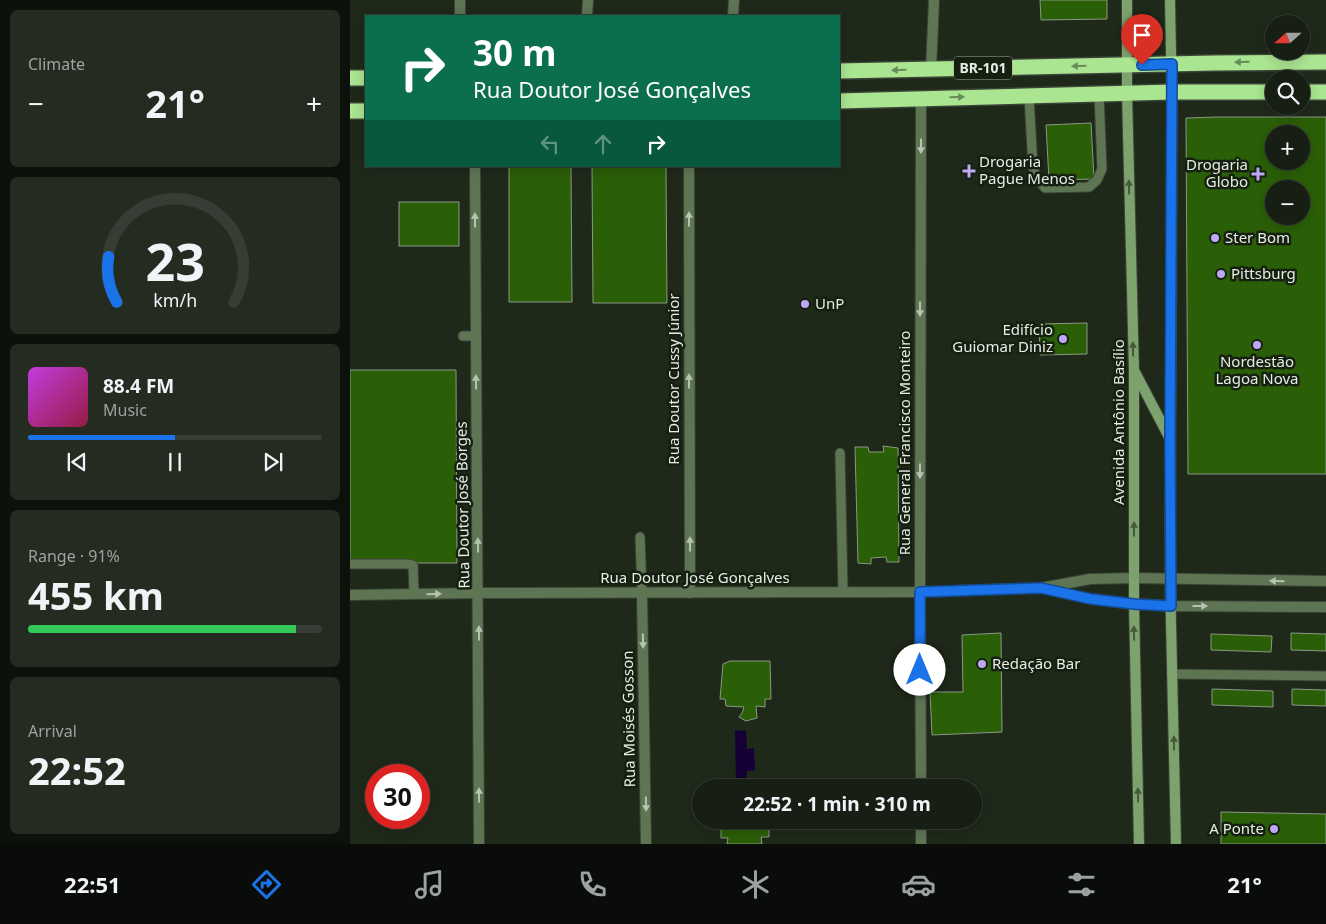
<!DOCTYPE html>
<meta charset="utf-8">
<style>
body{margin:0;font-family:"Noto Sans",sans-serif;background:#242c22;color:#f1f3f6;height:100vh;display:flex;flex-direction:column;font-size:19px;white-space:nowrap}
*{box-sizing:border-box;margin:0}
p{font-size:16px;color:#9ea2a0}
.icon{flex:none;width:28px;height:28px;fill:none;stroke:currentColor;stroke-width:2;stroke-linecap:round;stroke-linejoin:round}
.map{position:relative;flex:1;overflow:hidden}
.sheet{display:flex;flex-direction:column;gap:10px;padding:10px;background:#0d110b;width:350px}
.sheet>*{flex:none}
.guide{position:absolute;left:15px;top:15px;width:475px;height:152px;border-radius:0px;box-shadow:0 2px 12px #0003,0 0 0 1px #363d34;background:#0b6e4f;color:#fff;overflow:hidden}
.needle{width:32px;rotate:249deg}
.fabs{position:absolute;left:915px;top:15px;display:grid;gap:10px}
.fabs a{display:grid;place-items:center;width:45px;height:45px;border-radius:50%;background:#171f14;box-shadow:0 2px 12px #0003,0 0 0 1px #363d34;font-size:25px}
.speed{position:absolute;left:15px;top:764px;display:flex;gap:10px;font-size:25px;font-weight:700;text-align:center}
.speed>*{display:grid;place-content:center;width:65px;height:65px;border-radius:50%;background:#171f14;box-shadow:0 2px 12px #0003,0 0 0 1px #363d34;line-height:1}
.speed .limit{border:8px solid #d22;background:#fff;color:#111}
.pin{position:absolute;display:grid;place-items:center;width:42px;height:42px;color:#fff;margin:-51px -21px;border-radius:50% 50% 50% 0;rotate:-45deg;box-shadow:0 0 5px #0007}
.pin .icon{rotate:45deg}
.me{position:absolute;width:55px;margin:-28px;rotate:0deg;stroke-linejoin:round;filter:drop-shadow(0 0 4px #0008)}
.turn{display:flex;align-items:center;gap:18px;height:105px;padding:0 25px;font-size:22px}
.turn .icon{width:65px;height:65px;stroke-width:2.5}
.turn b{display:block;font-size:35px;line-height:42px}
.lanes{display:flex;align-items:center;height:48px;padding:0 25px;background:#0003;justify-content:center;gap:25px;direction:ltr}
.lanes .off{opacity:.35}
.big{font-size:38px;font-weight:700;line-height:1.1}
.sheet .card{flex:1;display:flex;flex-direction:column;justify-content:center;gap:8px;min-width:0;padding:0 18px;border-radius:8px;background:#242c22}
.sheet .dial{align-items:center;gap:0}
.dial svg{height:130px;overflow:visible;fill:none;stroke:#363d34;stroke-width:7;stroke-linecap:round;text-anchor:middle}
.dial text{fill:#f1f3f6;stroke:none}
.song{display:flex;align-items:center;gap:15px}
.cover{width:60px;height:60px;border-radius:8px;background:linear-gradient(135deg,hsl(290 70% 55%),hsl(340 70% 35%))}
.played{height:5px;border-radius:2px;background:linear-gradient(90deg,#1a73e8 50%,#363d34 50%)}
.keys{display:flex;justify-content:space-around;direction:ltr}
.heat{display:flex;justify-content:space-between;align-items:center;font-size:28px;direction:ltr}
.charge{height:8px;border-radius:4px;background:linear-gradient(90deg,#34c759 91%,#363d34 0)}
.trip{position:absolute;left:342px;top:779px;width:290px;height:50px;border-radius:25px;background:#171f14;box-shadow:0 2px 12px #0003,0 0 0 1px #363d34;font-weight:700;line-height:50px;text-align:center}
.tabs{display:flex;height:80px;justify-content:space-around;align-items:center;background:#090c08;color:#9ea2a0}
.tabs .icon{width:35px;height:35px}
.tabs .on{color:#1a73e8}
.tabs b{font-size:22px;color:#f1f3f6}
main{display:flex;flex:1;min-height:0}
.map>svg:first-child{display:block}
</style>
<main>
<section class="sheet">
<div class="card"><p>Climate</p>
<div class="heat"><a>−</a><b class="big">21°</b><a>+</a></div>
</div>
<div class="card dial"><svg viewBox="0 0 100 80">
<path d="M14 69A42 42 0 1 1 86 69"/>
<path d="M14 69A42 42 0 0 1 9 41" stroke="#1a73e8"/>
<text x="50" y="56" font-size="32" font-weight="700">23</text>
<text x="50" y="72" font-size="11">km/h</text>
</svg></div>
<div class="card">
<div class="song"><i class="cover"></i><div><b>88.4 FM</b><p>Music</p></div></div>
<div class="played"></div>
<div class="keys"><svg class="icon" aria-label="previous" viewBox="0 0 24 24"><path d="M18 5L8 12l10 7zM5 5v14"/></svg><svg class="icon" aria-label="pause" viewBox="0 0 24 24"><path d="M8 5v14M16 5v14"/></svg><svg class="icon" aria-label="next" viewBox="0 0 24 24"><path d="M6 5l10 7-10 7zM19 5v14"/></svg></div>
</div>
<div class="card"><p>Range · 91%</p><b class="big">455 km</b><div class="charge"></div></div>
<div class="card"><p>Arrival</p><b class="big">22:52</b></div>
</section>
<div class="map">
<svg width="976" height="844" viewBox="0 0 976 844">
<rect width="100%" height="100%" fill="#1f291a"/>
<path fill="#170035" d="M385,730L396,731L397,749L404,748L405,770L397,771L396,787H386Z"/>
<g fill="#2b5f07" stroke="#8b9885" fill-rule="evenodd">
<path d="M690,0H757V19L691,20Z"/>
<path d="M867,117H976V474H838L836,118ZM924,134H951V161H924ZM924,189H951V216H924Z"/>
<path d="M741,123L744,179L699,180L696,125Z"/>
<path d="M159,166H221L222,302H159Z"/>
<path d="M242,166H316L317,303H243Z"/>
<rect x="49" y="202" width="60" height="44"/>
<path d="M737,323V354L690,355L689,324Z"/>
<path d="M0,370H106L107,563H0Z"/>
<path d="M533,446L548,448L549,562H537L536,557L521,558V564L508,563L505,447H518L519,452H534Z"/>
<path d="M651,633L652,732L582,735L580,692H613L612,635Z"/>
<path d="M941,633L976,634V651L941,650Z"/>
<path d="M861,634L922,636L921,652L861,650Z"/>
<path d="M380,661H420L421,699H415V707L406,706L407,718L396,721L389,717L392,713L394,707L376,706L375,699H370L373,664Z"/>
<path d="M862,689L923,691V707L862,705Z"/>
<path d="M942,689L976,690V706L942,705Z"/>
<path d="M871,812L976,814V844H871Z"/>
<path d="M371,820H419V837H411L412,844H377L378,838H371Z"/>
</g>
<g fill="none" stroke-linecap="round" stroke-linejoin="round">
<g stroke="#3b4436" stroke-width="11">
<g id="lane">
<path d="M679,96L683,168L687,178L695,188L739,187L747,180L752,169L749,94"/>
<path d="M113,336H126"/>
<path d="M490,453L493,592"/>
<path d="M290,537L292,593"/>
<path d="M0,564H59L63,565L64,594"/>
<path d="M822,674L976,676"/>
</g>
</g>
<g stroke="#3b4436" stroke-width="12">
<g id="street">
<path d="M110,16V0"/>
<path d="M237,16L238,0"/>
<path d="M383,16L384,0"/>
<path d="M581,70L584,0"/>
<path d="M125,166L129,844"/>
<path d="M339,166L340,593"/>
<path d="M697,589L741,599L784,604L821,606L976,607"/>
<path d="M292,593L296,844"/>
<path d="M0,595L128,593L570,592L691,588L740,579L784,578L976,581"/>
<path d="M571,788L570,592L571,98"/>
<path d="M571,820V844"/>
</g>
</g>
<g stroke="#3b4436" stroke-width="12">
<g id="secondary">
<path d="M777,0V93L784,371V604L789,844"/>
<path d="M820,0L822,107L820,579L826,844"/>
<path d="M785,372L820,439"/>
</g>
</g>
<g stroke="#3b4436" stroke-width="18">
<g id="highway">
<path d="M489,71L864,63L976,62"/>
<path d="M0,78H16"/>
<path d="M951,92H976"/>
<path d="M489,101L822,92H924"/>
<path d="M0,111H16"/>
</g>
</g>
<use href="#lane" stroke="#5e7554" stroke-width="9"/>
<use href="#street" stroke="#5e7554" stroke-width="10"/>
<use href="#secondary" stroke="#7da26d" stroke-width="10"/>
<use href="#highway" stroke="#aae591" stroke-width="15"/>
</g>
<defs><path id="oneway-solid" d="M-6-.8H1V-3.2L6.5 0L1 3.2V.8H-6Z" transform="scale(1.25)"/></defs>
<g fill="#678c57">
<use href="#oneway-solid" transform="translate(892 62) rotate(179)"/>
<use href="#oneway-solid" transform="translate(729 66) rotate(179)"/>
<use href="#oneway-solid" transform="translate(549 70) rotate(179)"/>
<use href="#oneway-solid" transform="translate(607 97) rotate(-1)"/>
</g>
<g fill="#b6c3b1">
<use href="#oneway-solid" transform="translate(571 146) rotate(90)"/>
<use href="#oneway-solid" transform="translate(339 219) rotate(-90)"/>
<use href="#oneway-solid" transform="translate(125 220) rotate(-91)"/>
<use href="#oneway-solid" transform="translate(570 309) rotate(90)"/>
<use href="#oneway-solid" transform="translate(339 381) rotate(-90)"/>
<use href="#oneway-solid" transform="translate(126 382) rotate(-91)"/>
<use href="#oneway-solid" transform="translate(570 471) rotate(90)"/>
<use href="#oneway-solid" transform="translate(340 544) rotate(-90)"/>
<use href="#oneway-solid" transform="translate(128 545) rotate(-91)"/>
<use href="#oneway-solid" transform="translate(927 581) rotate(-179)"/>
<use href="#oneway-solid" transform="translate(84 594) rotate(-1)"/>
<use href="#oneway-solid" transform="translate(850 606)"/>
<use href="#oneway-solid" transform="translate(129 633) rotate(-90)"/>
<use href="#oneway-solid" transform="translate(293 641) rotate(89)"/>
<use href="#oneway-solid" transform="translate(129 795) rotate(-90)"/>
<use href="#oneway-solid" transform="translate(296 804) rotate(89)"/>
</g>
<g fill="#445a3a">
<use href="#oneway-solid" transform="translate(779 187) rotate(-91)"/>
<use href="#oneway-solid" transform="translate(783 349) rotate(-91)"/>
<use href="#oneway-solid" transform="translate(784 529) rotate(-90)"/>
<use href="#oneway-solid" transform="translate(784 633) rotate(-91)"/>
<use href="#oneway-solid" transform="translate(824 743) rotate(-91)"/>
<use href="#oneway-solid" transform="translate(788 795) rotate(-91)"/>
</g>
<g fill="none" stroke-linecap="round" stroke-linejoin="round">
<g stroke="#114b97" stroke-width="12">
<path id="route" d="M570,670V592L691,588L741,599L784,604L821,606L820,440L822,64L792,65"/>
</g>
<use href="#route" stroke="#1a73e8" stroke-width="9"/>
</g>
<g fill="#bea9f5" stroke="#152011" stroke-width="2">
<path d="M616.5 163.5h5v5h5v5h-5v5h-5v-5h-5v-5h5z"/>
<path d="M905.5 166.5h5v5h5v5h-5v5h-5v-5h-5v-5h5z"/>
<circle cx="865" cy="238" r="5"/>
<circle cx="871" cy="274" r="5"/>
<circle cx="455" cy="304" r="5"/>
<circle cx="713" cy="339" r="5"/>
<circle cx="907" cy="345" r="5"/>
<circle cx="632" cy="664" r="5"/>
<circle cx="924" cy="829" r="5"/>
</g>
<g text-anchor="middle" stroke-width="5" stroke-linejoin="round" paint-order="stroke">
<rect fill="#152011" stroke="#a7b0a4" stroke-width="1" x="604" y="56.5" width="58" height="23" rx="4"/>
<g font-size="14" font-weight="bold" fill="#e6ede3">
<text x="633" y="73">BR-101</text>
</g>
<g font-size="15" fill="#e6ede3" stroke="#152011" text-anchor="start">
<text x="629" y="167">Drogaria<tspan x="629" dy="17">Pague Menos</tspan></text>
<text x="898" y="170" text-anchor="end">Drogaria<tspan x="898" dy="17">Globo</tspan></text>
<text x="875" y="243">Ster Bom</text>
<text x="881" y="279">Pittsburg</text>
<text x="465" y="309">UnP</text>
<text x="703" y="335" text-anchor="end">Edifício<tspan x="703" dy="17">Guiomar Diniz</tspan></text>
<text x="907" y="367" text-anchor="middle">Nordestão<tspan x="907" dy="17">Lagoa Nova</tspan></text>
<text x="642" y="669">Redação Bar</text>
<text x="914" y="834" text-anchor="end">A Ponte</text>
</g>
<g font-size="15" fill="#e6ede3" stroke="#152011">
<text transform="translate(324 379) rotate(-90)" y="5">Rua Doutor Cussy Júnior</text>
<text transform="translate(769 422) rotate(-90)" y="5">Avenida Antônio Basílio</text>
<text transform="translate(555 443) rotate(-90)" y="5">Rua General Francisco Monteiro</text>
<text transform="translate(113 505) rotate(-91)" y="5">Rua Doutor José Borges</text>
<text x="345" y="583">Rua Doutor José Gonçalves</text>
<text transform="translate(279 719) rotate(-91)" y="5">Rua Moisés Gosson</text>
</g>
</g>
</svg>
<div class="fabs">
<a><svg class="needle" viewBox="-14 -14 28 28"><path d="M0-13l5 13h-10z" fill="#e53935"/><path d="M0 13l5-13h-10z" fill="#9ea2a0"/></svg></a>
<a><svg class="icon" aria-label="search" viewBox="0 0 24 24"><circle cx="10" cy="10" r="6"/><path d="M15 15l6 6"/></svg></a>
<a>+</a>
<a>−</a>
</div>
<div class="speed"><div class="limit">30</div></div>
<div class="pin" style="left:792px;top:65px;background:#d93025"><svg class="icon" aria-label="arrive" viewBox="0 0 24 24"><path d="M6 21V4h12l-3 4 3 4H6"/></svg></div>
<svg class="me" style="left:570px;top:670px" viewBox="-20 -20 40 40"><circle r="19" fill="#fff"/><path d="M0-13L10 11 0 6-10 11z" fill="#1a73e8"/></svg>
<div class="trip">22:52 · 1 min · 310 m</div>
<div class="guide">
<div class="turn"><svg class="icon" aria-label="right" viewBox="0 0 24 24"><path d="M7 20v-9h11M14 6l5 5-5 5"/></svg><div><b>30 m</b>Rua Doutor José Gonçalves</div></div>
<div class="lanes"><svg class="icon off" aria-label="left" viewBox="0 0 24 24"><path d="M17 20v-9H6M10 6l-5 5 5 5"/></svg><svg class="icon off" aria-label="ahead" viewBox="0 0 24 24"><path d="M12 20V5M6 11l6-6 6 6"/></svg><svg class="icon" aria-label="right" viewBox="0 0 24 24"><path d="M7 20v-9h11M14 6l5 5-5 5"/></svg></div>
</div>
</div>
</main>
<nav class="tabs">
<b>22:51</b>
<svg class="icon on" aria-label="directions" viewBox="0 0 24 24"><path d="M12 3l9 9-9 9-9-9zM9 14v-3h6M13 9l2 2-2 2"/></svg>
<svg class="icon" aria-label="music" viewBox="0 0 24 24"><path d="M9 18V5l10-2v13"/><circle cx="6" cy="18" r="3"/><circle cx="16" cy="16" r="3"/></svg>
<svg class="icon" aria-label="phone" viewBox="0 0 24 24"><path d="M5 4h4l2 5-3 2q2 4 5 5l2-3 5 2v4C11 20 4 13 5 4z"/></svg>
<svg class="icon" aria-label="climate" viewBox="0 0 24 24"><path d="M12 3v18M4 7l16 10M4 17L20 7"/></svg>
<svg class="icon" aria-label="car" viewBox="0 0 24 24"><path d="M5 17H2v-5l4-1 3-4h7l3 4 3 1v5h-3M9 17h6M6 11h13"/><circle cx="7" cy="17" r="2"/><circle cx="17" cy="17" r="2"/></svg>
<svg class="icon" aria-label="filters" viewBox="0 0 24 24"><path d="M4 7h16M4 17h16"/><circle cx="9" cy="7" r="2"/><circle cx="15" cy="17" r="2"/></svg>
<b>21°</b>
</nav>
